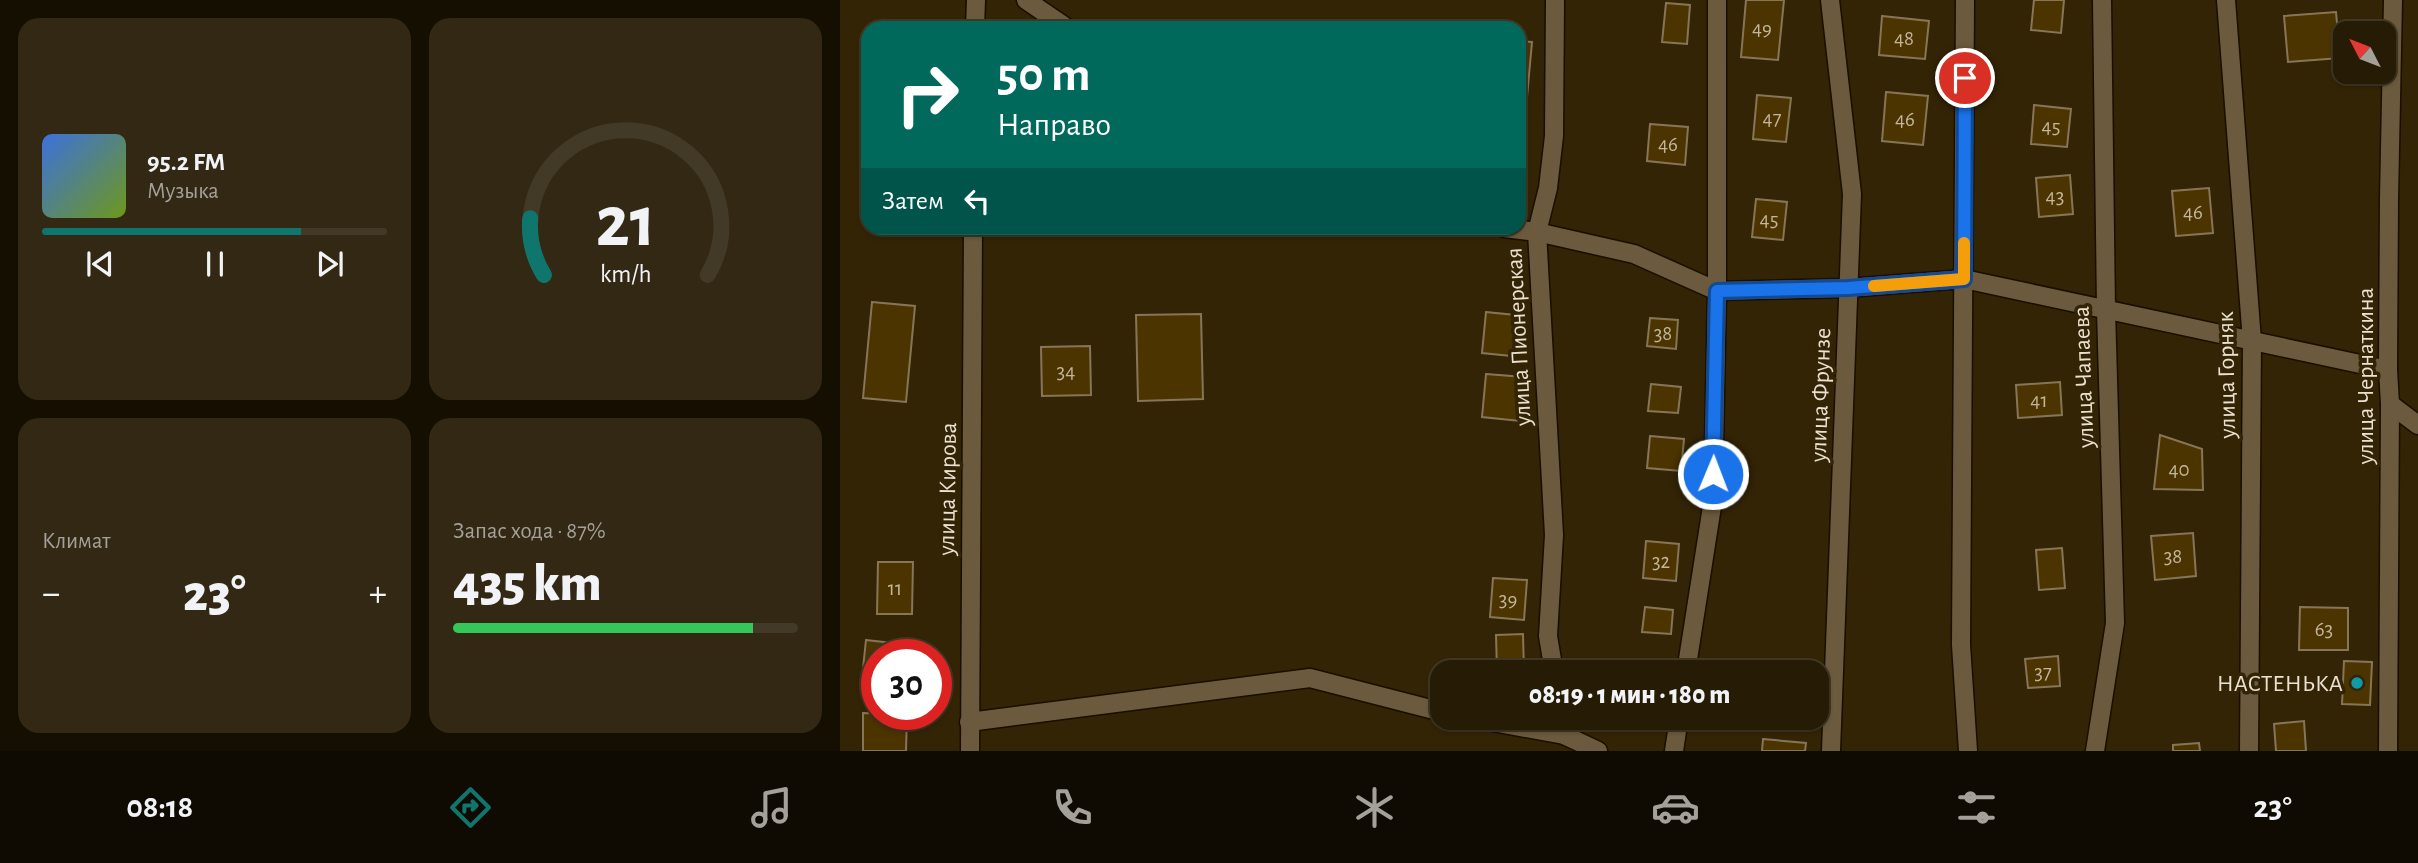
<!DOCTYPE html>
<html lang="ru">
<meta charset="utf-8">
<style>
body{margin:0;font-family:"Alegreya Sans",sans-serif;background:#322813;color:#f1f3f6;height:100vh;display:flex;flex-direction:column;font-size:26px;white-space:nowrap}
*{box-sizing:border-box;margin:0}
p{font-size:23px;color:#a4a19a}
.icon{flex:none;width:38px;height:38px;fill:none;stroke:currentColor;stroke-width:2;stroke-linecap:round;stroke-linejoin:round}
.map{position:relative;flex:1;overflow:hidden}
.drawer{display:flex;flex-direction:column;gap:18px;padding:18px;background:#150f02;width:840px}
.drawer>*{flex:none}
.banner{position:absolute;left:21px;top:21px;width:665px;height:214px;border-radius:21px;box-shadow:0 2px 5px #0004,0 0 0 2px #423926;background:#00695c;color:#fff;overflow:hidden}
.needle{width:46px;rotate:312deg}
.buttons{position:absolute;left:1493px;top:21px;display:grid;gap:14px}
.buttons a{display:grid;place-items:center;width:63px;height:63px;border-radius:14px;background:#261b04;box-shadow:0 2px 5px #0004,0 0 0 2px #423926;font-size:35px}
.speed{position:absolute;left:21px;top:639px;display:flex;gap:14px;font-size:35px;font-weight:700;text-align:center}
.speed>*{display:grid;place-content:center;width:91px;height:91px;border-radius:50%;background:#261b04;box-shadow:0 2px 5px #0004,0 0 0 2px #423926;line-height:1}
.speed .limit{border:10px solid #d22;background:#fff;color:#111}
.pin{position:absolute;display:grid;place-items:center;width:60px;height:60px;color:#fff;margin:-30px;border:4px solid #fff;border-radius:50%;box-shadow:0 2px 7px #0007}
.me{position:absolute;width:77px;margin:-38px;rotate:1deg;stroke-linejoin:round;filter:drop-shadow(0 0 5px #0008)}
.turn{display:flex;align-items:center;gap:24px;height:147px;padding:0 21px;font-size:32px}
.turn .icon{width:91px;height:91px;stroke-width:2.5}
.turn b{display:block;font-size:49px;line-height:60px}
.then{display:flex;align-items:center;height:66px;padding:0 21px;background:#0003;gap:14px;font-size:26px}
.big{font-size:52px;font-weight:800;line-height:1.1}
.drawer .tile{flex:1;display:flex;flex-direction:column;justify-content:center;gap:10px;min-width:0;padding:0 24px;border-radius:21px;background:#322813}
.drawer .dial{align-items:center;gap:0}
.dial svg{height:182px;overflow:visible;fill:none;stroke:#423926;stroke-width:7;stroke-linecap:round;text-anchor:middle}
.dial text{fill:#f1f3f6;stroke:none}
.song{display:flex;align-items:center;gap:21px}
.cover{width:84px;height:84px;border-radius:10px;background:linear-gradient(135deg,hsl(220 70% 55%),hsl(80 70% 35%))}
.played{height:7px;border-radius:4px;background:linear-gradient(90deg,#0f766e 75%,#423926 75%)}
.keys{display:flex;justify-content:space-around;direction:ltr}
.heat{display:flex;justify-content:space-between;align-items:center;font-size:38px;direction:ltr}
.charge{height:10px;border-radius:5px;background:linear-gradient(90deg,#34c759 87%,#423926 0)}
.drawer .tiles{flex:1;display:grid;gap:18px;grid-template-columns:repeat(2,1fr)}
.trip{position:absolute;left:590px;top:660px;width:399px;height:70px;border-radius:21px;background:#261b04;box-shadow:0 2px 5px #0004,0 0 0 2px #423926;font-weight:800;line-height:70px;text-align:center}
.tabs{display:flex;height:112px;justify-content:space-around;align-items:center;background:#0f0b02;color:#a4a19a}
.tabs .icon{width:49px;height:49px}
.tabs .current{color:#0f766e}
.tabs b{font-size:32px;color:#f1f3f6}
main{display:flex;flex:1;min-height:0}
.map>svg:first-child{display:block}
</style>
<main>
<section class="drawer">
<div class="tiles">
<div class="tile">
<div class="song"><i class="cover"></i><div><b>95.2 FM</b><p>Музыка</p></div></div>
<div class="played"></div>
<div class="keys"><svg class="icon" aria-label="previous" viewBox="0 0 24 24"><path d="M18 5L8 12l10 7zM5 5v14"/></svg><svg class="icon" aria-label="pause" viewBox="0 0 24 24"><path d="M8 5v14M16 5v14"/></svg><svg class="icon" aria-label="next" viewBox="0 0 24 24"><path d="M6 5l10 7-10 7zM19 5v14"/></svg></div>
</div>
<div class="tile dial"><svg viewBox="0 0 100 80">
<path d="M14 69A42 42 0 1 1 86 69"/>
<path d="M14 69A42 42 0 0 1 8 44" stroke="#0f766e"/>
<text x="50" y="56" font-size="32" font-weight="700">21</text>
<text x="50" y="72" font-size="11">km/h</text>
</svg></div>
<div class="tile"><p>Климат</p>
<div class="heat"><a>−</a><b class="big">23°</b><a>+</a></div>
</div>
<div class="tile"><p>Запас хода · 87%</p><b class="big">435 km</b><div class="charge"></div></div>
</div>
</section>
<div class="map">
<svg width="1578" height="751" viewBox="0 0 1578 751">
<rect width="100%" height="100%" fill="#332406"/>
<g fill="#4b3400" stroke="#877557" stroke-width="2">
<path d="M906,0H944L938,60L901,57Z"/>
<path d="M1194,0H1224L1221,33L1191,30Z"/>
<path d="M826,3L850,5L847,44L822,42Z"/>
<path d="M1496,12L1500,58L1448,62L1444,16Z"/>
<path d="M1042,16L1089,21L1085,59L1039,55Z"/>
<path d="M23,34H28V79H22Z"/>
<path d="M679,41L692,42L687,97L679,96Z"/>
<path d="M1046,92L1088,96L1083,145L1042,141Z"/>
<path d="M917,95L951,98L946,142L913,139Z"/>
<path d="M1194,105L1231,109L1227,147L1191,144Z"/>
<path d="M679,119H686L680,175H679Z"/>
<path d="M810,124L848,127L845,165L807,161Z"/>
<path d="M1230,175L1233,214L1199,217L1196,178Z"/>
<path d="M1369,188L1373,233L1336,236L1332,191Z"/>
<path d="M916,199L947,202L943,240L912,237Z"/>
<path d="M32,302L75,306L66,402L23,398Z"/>
<path d="M646,312L685,316L681,357L642,353Z"/>
<path d="M361,314L363,399L298,401L296,315Z"/>
<path d="M810,318L838,320L836,349L807,346Z"/>
<path d="M250,346L251,395L202,396L201,347Z"/>
<path d="M646,374L684,377L680,421L642,417Z"/>
<path d="M1220,382L1222,415L1178,418L1176,385Z"/>
<path d="M811,384L841,387L838,413L808,411Z"/>
<path d="M1320,435L1362,449L1363,490L1314,489Z"/>
<path d="M810,436L844,439L841,471L807,468Z"/>
<path d="M1353,533L1356,576L1315,580L1311,536Z"/>
<path d="M806,541L839,544L836,581L803,578Z"/>
<path d="M1222,548L1225,588L1199,590L1196,550Z"/>
<path d="M38,562H73L72,614H37Z"/>
<path d="M653,578L687,580L684,620L650,617Z"/>
<path d="M805,607L833,610L831,634L802,632Z"/>
<path d="M1460,607L1508,608V650H1459Z"/>
<path d="M683,634L684,672H657L656,635Z"/>
<path d="M26,640L70,645L69,654H37V688L21,687Z"/>
<path d="M1218,656L1220,686L1188,688L1185,659Z"/>
<path d="M931,659L969,662L968,672H930Z"/>
<path d="M1504,661L1532,662L1530,705L1502,704Z"/>
<path d="M23,713L67,714L66,751H23Z"/>
<path d="M1464,721L1466,751H1436L1434,724Z"/>
<path d="M923,739L966,743L965,751H922Z"/>
<path d="M1359,743L1360,751H1333V745Z"/>
</g>
<g fill="none" stroke-linecap="round" stroke-linejoin="round">
<g stroke="#190e00" stroke-width="21">
<g id="minor">
<path d="M186,0L227,28"/>
<path d="M990,0L1012,194L991,751"/>
<path d="M1125,0L1121,645L1128,751"/>
<path d="M1386,0L1412,341L1409,751"/>
<path d="M135,28L136,0"/>
<path d="M664,228L697,232L794,254L877,291L1008,288L1124,279L1548,370"/>
<path d="M1550,404L1578,425"/>
<path d="M714,672L708,636L714,535L697,232L708,188L714,136L715,0"/>
<path d="M846,672L873,500L877,291V0"/>
<path d="M631,718L724,735L758,751"/>
<path d="M721,718L724,735"/>
<path d="M129,722L470,678L602,712"/>
<path d="M130,751L133,228"/>
<path d="M834,751L839,718"/>
<path d="M1255,751L1275,623L1266,310L1262,0"/>
</g>
</g>
<g stroke="#190e00" stroke-width="21">
<path id="tertiary" d="M1548,751L1550,404L1548,370L1549,199L1553,0"/>
</g>
<use href="#minor" stroke="#6b5a3d" stroke-width="18"/>
<use href="#tertiary" stroke="#6b5a3d" stroke-width="18"/>
</g>
<g fill="none" stroke-linecap="round" stroke-linejoin="round">
<g stroke="#114b97" stroke-width="18">
<path id="route" d="M873,474L877,291L1008,288L1124,279L1125,78"/>
</g>
<use href="#route" stroke="#1a73e8" stroke-width="12"/>
<path stroke="#f59e0b" stroke-width="12" d="M1034,286L1124,279V243"/>
</g>
<circle fill="#0f9aa8" stroke="#332406" stroke-width="2.5" cx="1517" cy="683" r="7"/>
<g text-anchor="middle" stroke-width="7" stroke-linejoin="round" paint-order="stroke">
<g font-size="21" fill="#c3b69d">
<text x="922" y="35">49</text>
<text x="1064" y="45">48</text>
<text x="932" y="125">47</text>
<text x="1065" y="126">46</text>
<text x="1211" y="133">45</text>
<text x="828" y="151">46</text>
<text x="1215" y="203">43</text>
<text x="1353" y="219">46</text>
<text x="929" y="226">45</text>
<text x="823" y="340">38</text>
<text x="226" y="378">34</text>
<text x="1199" y="407">41</text>
<text x="1339" y="476">40</text>
<text x="1333" y="563">38</text>
<text x="821" y="568">32</text>
<text x="55" y="595">11</text>
<text x="668" y="606">39</text>
<text x="1484" y="636">63</text>
<text x="1203" y="679">37</text>
</g>
<g font-size="24" fill="#ebe1d1" stroke="#332406">
<text transform="translate(678 337) rotate(-93)" y="8">улица Пионерская</text>
<text transform="translate(1386 375) rotate(-91)" y="8">улица Горняк</text>
<text transform="translate(1525 376) rotate(-90)" y="8">улица Чернаткина</text>
<text transform="translate(1243 377) rotate(-92)" y="8">улица Чапаева</text>
<text transform="translate(980 395) rotate(-88)" y="8">улица Фрунзе</text>
<text transform="translate(107 489) rotate(-89)" y="8">улица Кирова</text>
</g>
<g font-size="24" fill="#ebe1d1" stroke="#332406" text-anchor="end">
<text x="1503" y="691">НАСТЕНЬКА</text>
</g>
</g>
</svg>
<div class="buttons">
<a><svg class="needle" viewBox="-14 -14 28 28"><path d="M0-13l5 13h-10z" fill="#e53935"/><path d="M0 13l5-13h-10z" fill="#a4a19a"/></svg></a>
</div>
<div class="speed"><div class="limit">30</div></div>
<div class="pin" style="left:1125px;top:78px;background:#d93025"><svg class="icon" aria-label="arrive" viewBox="0 0 24 24"><path d="M6 21V4h12l-3 4 3 4H6"/></svg></div>
<svg class="me" style="left:873px;top:474px" viewBox="-20 -20 40 40"><circle r="17" fill="#1a73e8" stroke="#fff" stroke-width="3"/><path d="M0-11L8 9 0 5-8 9z" fill="#fff"/></svg>
<div class="trip">08:19 · 1 мин · 180 m</div>
<div class="banner">
<div class="turn"><svg class="icon" aria-label="right" viewBox="0 0 24 24"><path d="M7 20v-9h11M14 6l5 5-5 5"/></svg><div><b>50 m</b>Направо</div></div>
<div class="then">Затем<svg class="icon" aria-label="left" viewBox="0 0 24 24"><path d="M17 20v-9H6M10 6l-5 5 5 5"/></svg></div>
</div>
</div>
</main>
<nav class="tabs">
<b>08:18</b>
<svg class="icon current" aria-label="directions" viewBox="0 0 24 24"><path d="M12 3l9 9-9 9-9-9zM9 14v-3h6M13 9l2 2-2 2"/></svg>
<svg class="icon" aria-label="music" viewBox="0 0 24 24"><path d="M9 18V5l10-2v13"/><circle cx="6" cy="18" r="3"/><circle cx="16" cy="16" r="3"/></svg>
<svg class="icon" aria-label="phone" viewBox="0 0 24 24"><path d="M5 4h4l2 5-3 2q2 4 5 5l2-3 5 2v4C11 20 4 13 5 4z"/></svg>
<svg class="icon" aria-label="climate" viewBox="0 0 24 24"><path d="M12 3v18M4 7l16 10M4 17L20 7"/></svg>
<svg class="icon" aria-label="car" viewBox="0 0 24 24"><path d="M5 17H2v-5l4-1 3-4h7l3 4 3 1v5h-3M9 17h6M6 11h13"/><circle cx="7" cy="17" r="2"/><circle cx="17" cy="17" r="2"/></svg>
<svg class="icon" aria-label="filters" viewBox="0 0 24 24"><path d="M4 7h16M4 17h16"/><circle cx="9" cy="7" r="2"/><circle cx="15" cy="17" r="2"/></svg>
<b>23°</b>
</nav>
